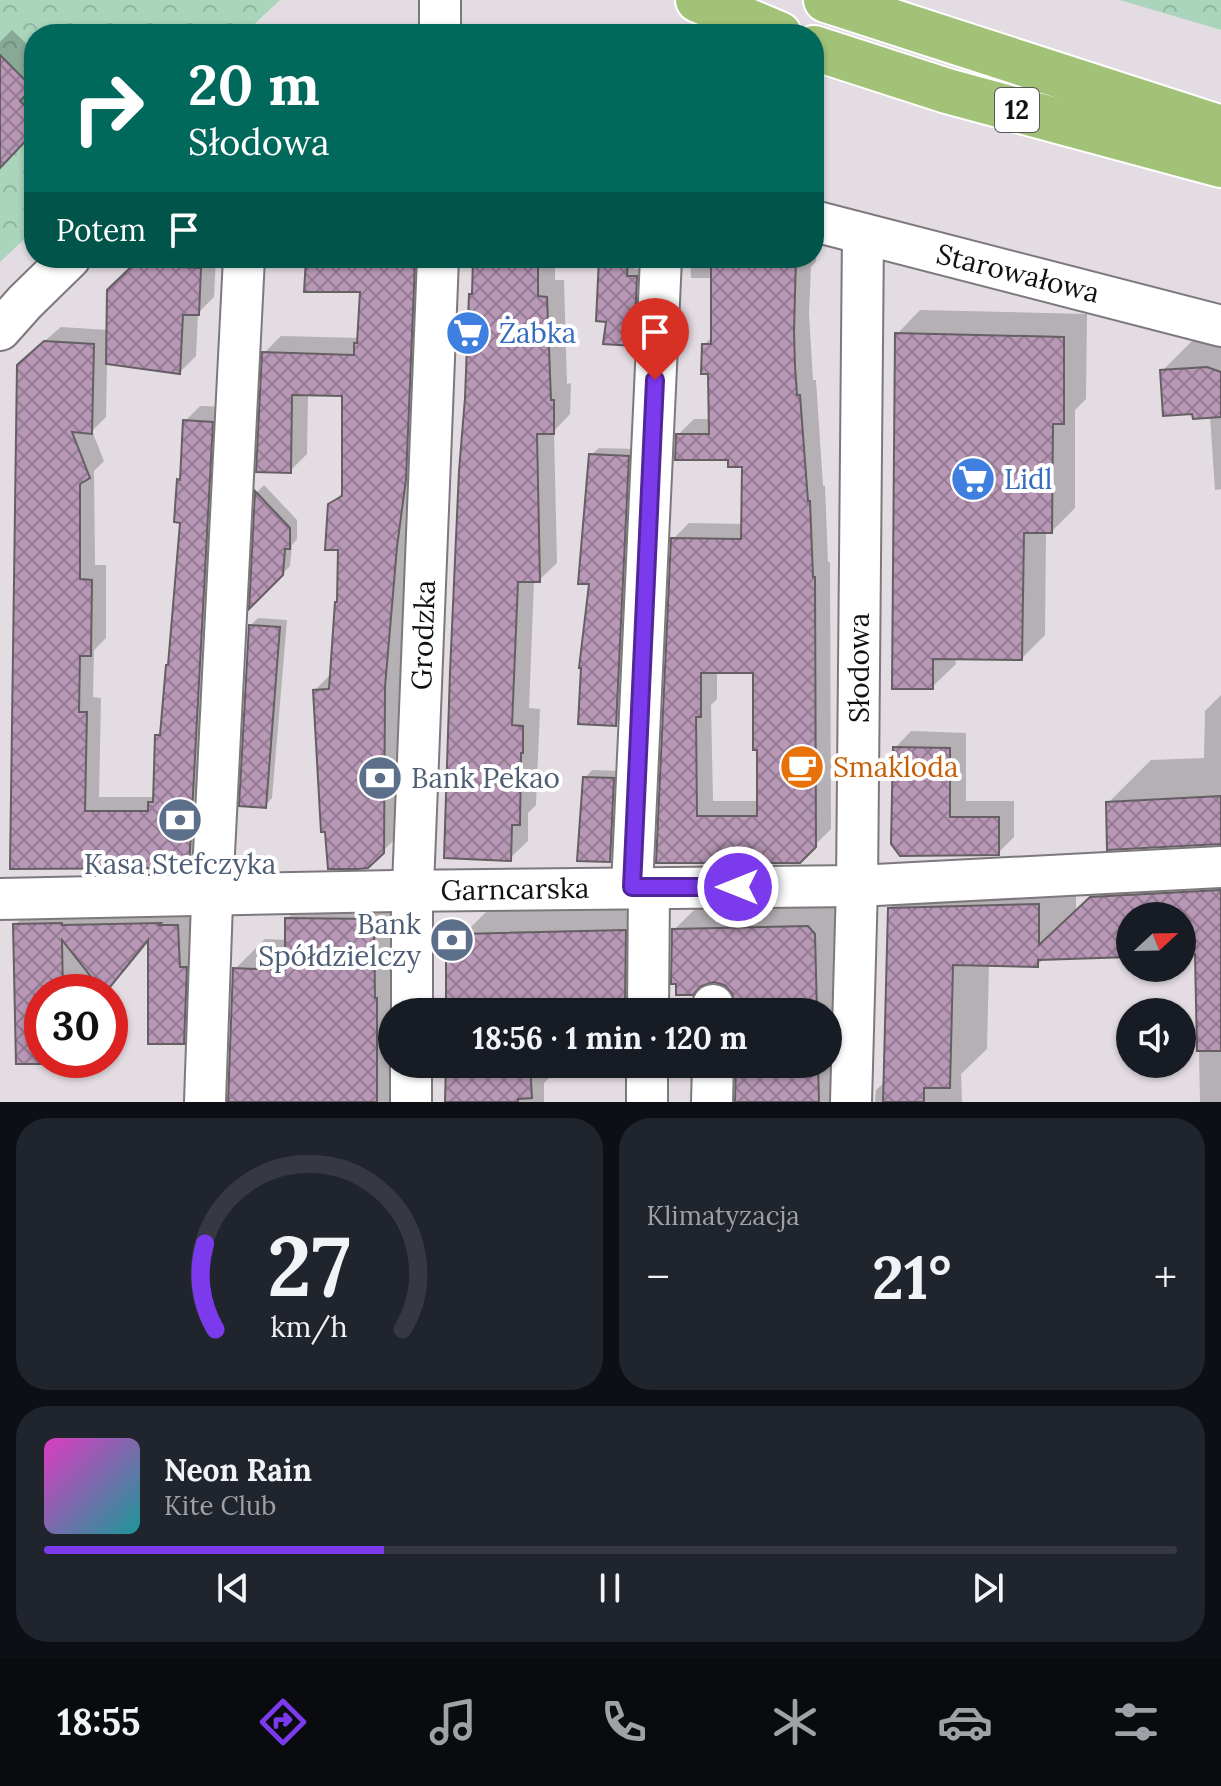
<!DOCTYPE html>
<html lang="pl">
<meta charset="utf-8">
<style>
body{margin:0;font-family:Lora,serif;background:#20242c;color:#f1f3f6;height:100vh;display:flex;flex-direction:column;font-size:30px;white-space:nowrap}
*{box-sizing:border-box;margin:0}
p{font-size:26px;color:#9ea1a6}
.icon{flex:none;width:44px;height:44px;fill:none;stroke:currentColor;stroke-width:2;stroke-linecap:round;stroke-linejoin:round}
.map{position:relative;height:1102px;overflow:hidden}
.drawer{display:flex;flex-direction:column;gap:16px;padding:16px;background:#0d0f14;flex:1}
.drawer>*{flex:none}
.banner{position:absolute;left:24px;top:24px;width:800px;height:244px;border-radius:32px;box-shadow:0 2px 6px #0004;background:#00695c;color:#fff;overflow:hidden}
.needle{width:52px;rotate:68deg}
.controls{position:absolute;left:1116px;top:902px;display:grid;gap:16px}
.controls a{display:grid;place-items:center;width:80px;height:80px;border-radius:50%;background:#171b24;box-shadow:0 2px 6px #0004;font-size:40px}
.speed{position:absolute;left:24px;top:974px;display:flex;gap:16px;font-size:40px;font-weight:700;text-align:center}
.speed>*{display:grid;place-content:center;width:104px;height:104px;border-radius:50%;background:#171b24;box-shadow:0 2px 6px #0004;line-height:1}
.speed .limit{border:12px solid #d22;background:#fff;color:#111}
.pin{position:absolute;display:grid;place-items:center;width:68px;height:68px;color:#fff;margin:-82px -34px;border-radius:50% 50% 50% 0;rotate:-45deg;box-shadow:0 0 8px #0007}
.pin .icon{rotate:45deg}
.me{position:absolute;width:88px;margin:-44px;rotate:270deg;stroke-linejoin:round;filter:drop-shadow(0 0 6px #0008)}
.turn{display:flex;align-items:center;gap:28px;height:168px;padding:0 32px;font-size:36px}
.turn .icon{width:104px;height:104px;stroke-width:2.5}
.turn b{display:block;font-size:56px;line-height:68px}
.then{display:flex;align-items:center;height:76px;padding:0 32px;background:#0003;gap:16px;font-size:30px}
.big{font-size:60px;font-weight:700;line-height:1.1}
.drawer .tile{flex:1;display:flex;flex-direction:column;justify-content:center;gap:12px;min-width:0;padding:0 28px;border-radius:32px;background:#20242c}
.drawer .dial{align-items:center;gap:0}
.dial svg{height:208px;overflow:visible;fill:none;stroke:#363941;stroke-width:7;stroke-linecap:round;text-anchor:middle}
.dial text{fill:#f1f3f6;stroke:none}
.song{display:flex;align-items:center;gap:24px}
.cover{width:96px;height:96px;border-radius:12px;background:linear-gradient(135deg,hsl(310 70% 55%),hsl(180 70% 35%))}
.played{height:8px;border-radius:4px;background:linear-gradient(90deg,#7c3aed 30%,#363941 30%)}
.keys{display:flex;justify-content:space-around;direction:ltr}
.heat{display:flex;justify-content:space-between;align-items:center;font-size:44px;direction:ltr}
.drawer .tiles{flex:1;display:grid;gap:16px;grid-template-columns:1fr 1fr}
.tile:last-child{grid-column:span 2}
.trip{position:absolute;left:378px;top:998px;width:464px;height:80px;border-radius:40px;background:#171b24;box-shadow:0 2px 6px #0004;font-weight:700;line-height:80px;text-align:center}
.dock{display:flex;height:128px;justify-content:space-around;align-items:center;background:#090b0e;color:#9ea1a6}
.dock .icon{width:56px;height:56px}
.dock .current{color:#7c3aed}
.dock b{font-size:36px;color:#f1f3f6}
.map>svg:first-child{display:block}
</style>
<div class="map">
<svg width="1221" height="1102" viewBox="0 0 1221 1102">
<defs>
<pattern id="forest-crowns" width="20" height="18" patternUnits="userSpaceOnUse" patternTransform="scale(2)"><rect width="20" height="18" fill="#abd4bc"/><path d="M2 6a3 3 0 1 1 6 0M12 15a3 3 0 1 1 6 0" fill="none" stroke="#92b5a1"/></pattern>
<pattern id="building-cross-hatch" width="8" height="8" patternUnits="userSpaceOnUse" patternTransform="scale(2)"><rect width="8" height="8" fill="#b898b6"/><path d="M0 0l8 8M0 8l8-8" fill="none" stroke="#947b93"/></pattern>
</defs>
<rect width="100%" height="100%" fill="#e3dce2"/>
<g fill="url(#forest-crowns)">
<path d="M0,0H280L244,34H34V230L0,262Z"/>
<path d="M1120,0H1221V30Z"/>
</g>
<g fill="#0003" fill-rule="evenodd">
<path d="M12,30L34,51V130L0,167V42Z"/>
<path d="M814,237L817,238L816,261L811,267L809,314L813,380H816L823,486H825L828,562H830L831,829L799,861H658L673,539L689,523L743,524L745,465L678,435L694,419H711L710,372L704,345L713,336V278H691L690,258H814ZM717,671H755L759,801H713L711,705L717,699Z"/>
<path d="M142,258H216L214,297L198,313L196,356L180,372L107,363L106,417L92,431L104,461L94,471L95,565H106V638L94,650L93,697L101,698L99,797H156L157,735L162,730L170,664L182,521L179,480L182,477L185,421L200,406L227,407L203,851L188,866L12,867L34,350L61,327L108,330L109,291Z"/>
<path d="M310,258H431L413,528L401,669L400,834L368,866L315,690L332,673L340,548L330,505L344,491V395L308,393L307,454L290,471L264,353L281,336L360,338L362,290L308,260Z"/>
<path d="M475,258H555V280H564L567,384L571,383L570,414L554,431L557,563L539,580H534L529,708L540,709L536,805L528,813V841L510,858L474,293Z"/>
<path d="M601,258H635L634,269H644L641,336L633,344L608,320Z"/>
<path d="M920,310L1087,314L1086,399L1075,410V508L1052,531H1046L1045,635L1022,658H955L956,664L932,687L897,334Z"/>
<path d="M1221,338V489L1215,490L1210,416L1162,371L1193,340Z"/>
<path d="M599,448L636,449L623,716L616,724L591,582V455Z"/>
<path d="M264,485L297,520V539L292,545L290,566L252,604L257,492Z"/>
<path d="M258,618L287,620L272,798L265,806L251,625Z"/>
<path d="M1221,695V842L1108,803L1151,760L1204,758L1205,711Z"/>
<path d="M911,731L966,733V801H1014V837L998,853L901,854L895,748Z"/>
<path d="M592,770L621,771L617,852L609,860L585,778Z"/>
<path d="M1221,855V1102H1200L1197,952L1182,953V916H1130V955L1045,958L1037,965L989,964L987,1049L961,1074L962,1102H875L876,1090L886,1081L890,908L928,871L1076,867V911L1130,860Z"/>
<path d="M317,889L403,890L392,1012V1064L407,1102H230L235,969L265,939L287,940V919Z"/>
<path d="M832,903L838,910L842,1102H737L738,1064H828V1012H738L735,993L674,930L697,907Z"/>
<path d="M35,905L198,906L203,1021L183,1042L150,940L128,967L104,992H42V1060H86L85,1061L18,1062L15,925Z"/>
<path d="M652,905L651,974L624,1001L555,1004V1012H448V950L490,908Z"/>
<path d="M447,1064H558V1070L544,1083V1102H447Z"/>
</g>
<g fill="url(#building-cross-hatch)" stroke="#655f64" stroke-width="2" fill-rule="evenodd">
<path d="M0,55L33,88L20,101L34,114V132L0,168Z"/>
<path d="M473,258H538V296L547,297L551,400H554V434H537L540,582H518L512,725L523,726V753H521L520,825H512L511,861L444,858L450,672L459,471L465,398L469,294H472Z"/>
<path d="M599,258H628L627,276H637L634,346L603,344L606,322L596,321Z"/>
<path d="M711,258H796L794,331L795,366L797,395H800L808,501H810L813,577H815L816,847L800,863H656L671,538L741,539L742,467H728V460H675L676,434H709L708,374H701L702,344H711ZM701,673H753V750H757V816H697L696,717H701Z"/>
<path d="M306,259L415,263L406,479L397,547L385,687L384,853L368,868L358,869H328L325,832H321L313,690L329,689L335,602H337L338,550H325L328,504L342,496V396L292,395L291,473L256,472L262,352L354,355V343H357L360,292H304Z"/>
<path d="M133,265L201,268L199,315H183L180,374L106,364L107,290Z"/>
<path d="M895,333L1064,337V424H1053L1052,533H1024L1022,660L933,659V689H892Z"/>
<path d="M44,341L94,344L92,434L72,432L90,478L80,484V579L92,580L91,656H80L79,712H87L85,811H148V802H153L155,735H160L166,665H168L180,523L174,522L177,479L180,480L183,420L213,422L189,868L10,869L17,365Z"/>
<path d="M1207,367L1221,372V417L1193,419L1192,414L1163,416L1160,370Z"/>
<path d="M589,454L629,456L616,726L578,724L581,668H579L589,584H578Z"/>
<path d="M255,491L290,528V549H285L283,575L249,609Z"/>
<path d="M249,625L280,627L266,808L239,806Z"/>
<path d="M893,747L950,748V817H999V855L900,856L891,844Z"/>
<path d="M583,777L614,778L610,862L577,861Z"/>
<path d="M1221,796V844L1107,850L1106,802Z"/>
<path d="M1221,890V1051H1197L1195,954L1182,955V916H1130V957L1038,960V967L953,965L950,1088H924V1102H883L888,908L1039,904V945L1090,897Z"/>
<path d="M285,918L374,919L375,998H377V1102H228L233,968L285,970Z"/>
<path d="M62,923V925L161,923L159,925H178L180,967H187L184,1044H148V940L106,992H103L62,940L63,992H42V1064H16L13,924Z"/>
<path d="M808,926L815,934L817,1012H736L732,993L724,985L714,982L701,986L693,995H676V984H671L672,929Z"/>
<path d="M626,930L625,1003L527,1006L528,1012H446V950L461,934Z"/>
<path d="M446,1064H530L532,1098L518,1099V1102H445Z"/>
<path d="M736,1064H818L819,1102H735Z"/>
</g>
<g fill="none" stroke-linecap="round" stroke-linejoin="round">
<g stroke="#7d787d" stroke-width="44">
<g id="minor">
<path d="M440,0V34"/>
<path d="M814,221L1221,326"/>
<path d="M0,330L25,302L70,258"/>
<path d="M632,887L661,258"/>
<path d="M0,899L395,891L857,886L1221,867"/>
<path d="M412,1012V911L438,258"/>
<path d="M648,1012L649,888"/>
<path d="M713,1012V1005"/>
<path d="M647,1101V1064"/>
<path d="M205,1102L213,873L244,258"/>
<path d="M411,1102V1064"/>
<path d="M712,1102L713,1064"/>
<path d="M851,1102L857,886L863,234"/>
</g>
</g>
<g stroke="#fff" stroke-width="48">
<g id="major">
<path d="M698,0L779,34"/>
<path d="M826,0L1221,128"/>
<path d="M814,48L947,91L1221,165"/>
</g>
</g>
<use href="#minor" stroke="#fff" stroke-width="40"/>
<use href="#major" stroke="#a2c277" stroke-width="44"/>
</g>
<g fill="none" stroke-linecap="round" stroke-linejoin="round">
<g stroke="#51269a" stroke-width="20">
<path id="route" d="M655,380L632,887H738"/>
</g>
<use href="#route" stroke="#7c3aed" stroke-width="14"/>
</g>
<defs>
<g id="supermarket-disc" transform="scale(2.3)"><circle r="9.5" fill="#3f7fe0" stroke="#fff"/><path d="M-6-5.5h2.5l.6 2H6L4.5 2H-2.5L-4.4-4H-6ZM-1.5 3.2a1.3 1.3 0 1 0 .1 0ZM3 3.2a1.3 1.3 0 1 0 .1 0Z" fill="#fff"/></g>
<g id="cafe-disc" transform="scale(2.3)"><circle r="9.5" fill="#e8710a" stroke="#fff"/><path d="M-5.5-4.5H6V0H3Q3 3.5 0 3.5H-2.5Q-5.5 3.5-5.5 0ZM3-3.2v2h1.7v-2ZM-6 4.5H4V6H-6Z" fill="#fff"/></g>
<g id="bank-disc" transform="scale(2.3)"><circle r="9.5" fill="#5c6f8a" stroke="#fff"/><path d="M-6-4H6V4H-6ZM0-2.3a2.3 2.3 0 1 0 0 4.6a2.3 2.3 0 1 0 0-4.6Z" fill="#fff"/></g>
</defs>
<g fill-rule="evenodd">
<use href="#supermarket-disc" x="468" y="333"/>
<use href="#supermarket-disc" x="973" y="479"/>
<use href="#cafe-disc" x="802" y="767"/>
<use href="#bank-disc" x="380" y="778"/>
<use href="#bank-disc" x="180" y="820"/>
<use href="#bank-disc" x="452" y="940"/>
</g>
<g text-anchor="middle" stroke-width="8" stroke-linejoin="round" paint-order="stroke">
<rect fill="#fff" stroke="#595859" stroke-width="2" x="995" y="88" width="44" height="44" rx="6"/>
<g font-size="26" font-weight="bold" fill="#121012">
<text x="1017" y="119">12</text>
</g>
<g font-size="28" fill="#121012" stroke="#fff">
<text transform="translate(1018 273) rotate(14)" y="10">Starowałowa</text>
<text transform="translate(423 635) rotate(-88)" y="10">Grodzka</text>
<text transform="translate(859 668) rotate(-90)" y="10">Słodowa</text>
<text transform="translate(515 889) rotate(-1)" y="10">Garncarska</text>
</g>
<g font-size="28" fill="#366cbe" stroke="#fff" text-anchor="start">
<text x="499" y="343">Żabka</text>
<text x="1004" y="489">Lidl</text>
</g>
<g font-size="28" fill="#c56008" stroke="#fff" text-anchor="start">
<text x="833" y="777">Smakloda</text>
</g>
<g font-size="28" fill="#4e5e75" stroke="#fff" text-anchor="start">
<text x="411" y="788">Bank Pekao</text>
<text x="180" y="874" text-anchor="middle">Kasa Stefczyka</text>
<text x="421" y="934" text-anchor="end">Bank<tspan x="421" dy="32">Spółdzielczy</tspan></text>
</g>
</g>
</svg>
<div class="controls">
<a><svg class="needle" viewBox="-14 -14 28 28"><path d="M0-13l5 13h-10z" fill="#e53935"/><path d="M0 13l5-13h-10z" fill="#9ea1a6"/></svg></a>
<a><svg class="icon" aria-label="sound" viewBox="0 0 24 24"><path d="M4 9h4l5-4v14l-5-4H4zM17 9q2 3 0 6"/></svg></a>
</div>
<div class="speed"><div class="limit">30</div></div>
<div class="pin" style="left:655px;top:380px;background:#d93025"><svg class="icon" aria-label="arrive" viewBox="0 0 24 24"><path d="M6 21V4h12l-3 4 3 4H6"/></svg></div>
<svg class="me" style="left:738px;top:887px" viewBox="-20 -20 40 40"><circle r="17" fill="#7c3aed" stroke="#fff" stroke-width="3"/><path d="M0-11L8 9 0 5-8 9z" fill="#fff"/></svg>
<div class="trip">18:56 · 1 min · 120 m</div>
<div class="banner">
<div class="turn"><svg class="icon" aria-label="right" viewBox="0 0 24 24"><path d="M7 20v-9h11M14 6l5 5-5 5"/></svg><div><b>20 m</b>Słodowa</div></div>
<div class="then">Potem<svg class="icon" aria-label="arrive" viewBox="0 0 24 24"><path d="M6 21V4h12l-3 4 3 4H6"/></svg></div>
</div>
</div>
<section class="drawer">
<div class="tiles">
<div class="tile dial"><svg viewBox="0 0 100 80">
<path d="M14 69A42 42 0 1 1 86 69"/>
<path d="M14 69A42 42 0 0 1 10 36" stroke="#7c3aed"/>
<text x="50" y="56" font-size="32" font-weight="700">27</text>
<text x="50" y="72" font-size="11">km/h</text>
</svg></div>
<div class="tile"><p>Klimatyzacja</p>
<div class="heat"><a>−</a><b class="big">21°</b><a>+</a></div>
</div>
<div class="tile">
<div class="song"><i class="cover"></i><div><b>Neon Rain</b><p>Kite Club</p></div></div>
<div class="played"></div>
<div class="keys"><svg class="icon" aria-label="previous" viewBox="0 0 24 24"><path d="M18 5L8 12l10 7zM5 5v14"/></svg><svg class="icon" aria-label="pause" viewBox="0 0 24 24"><path d="M8 5v14M16 5v14"/></svg><svg class="icon" aria-label="next" viewBox="0 0 24 24"><path d="M6 5l10 7-10 7zM19 5v14"/></svg></div>
</div>
</div>
</section>
<nav class="dock">
<b>18:55</b>
<svg class="icon current" aria-label="directions" viewBox="0 0 24 24"><path d="M12 3l9 9-9 9-9-9zM9 14v-3h6M13 9l2 2-2 2"/></svg>
<svg class="icon" aria-label="music" viewBox="0 0 24 24"><path d="M9 18V5l10-2v13"/><circle cx="6" cy="18" r="3"/><circle cx="16" cy="16" r="3"/></svg>
<svg class="icon" aria-label="phone" viewBox="0 0 24 24"><path d="M5 4h4l2 5-3 2q2 4 5 5l2-3 5 2v4C11 20 4 13 5 4z"/></svg>
<svg class="icon" aria-label="climate" viewBox="0 0 24 24"><path d="M12 3v18M4 7l16 10M4 17L20 7"/></svg>
<svg class="icon" aria-label="car" viewBox="0 0 24 24"><path d="M5 17H2v-5l4-1 3-4h7l3 4 3 1v5h-3M9 17h6M6 11h13"/><circle cx="7" cy="17" r="2"/><circle cx="17" cy="17" r="2"/></svg>
<svg class="icon" aria-label="filters" viewBox="0 0 24 24"><path d="M4 7h16M4 17h16"/><circle cx="9" cy="7" r="2"/><circle cx="15" cy="17" r="2"/></svg>
</nav>
